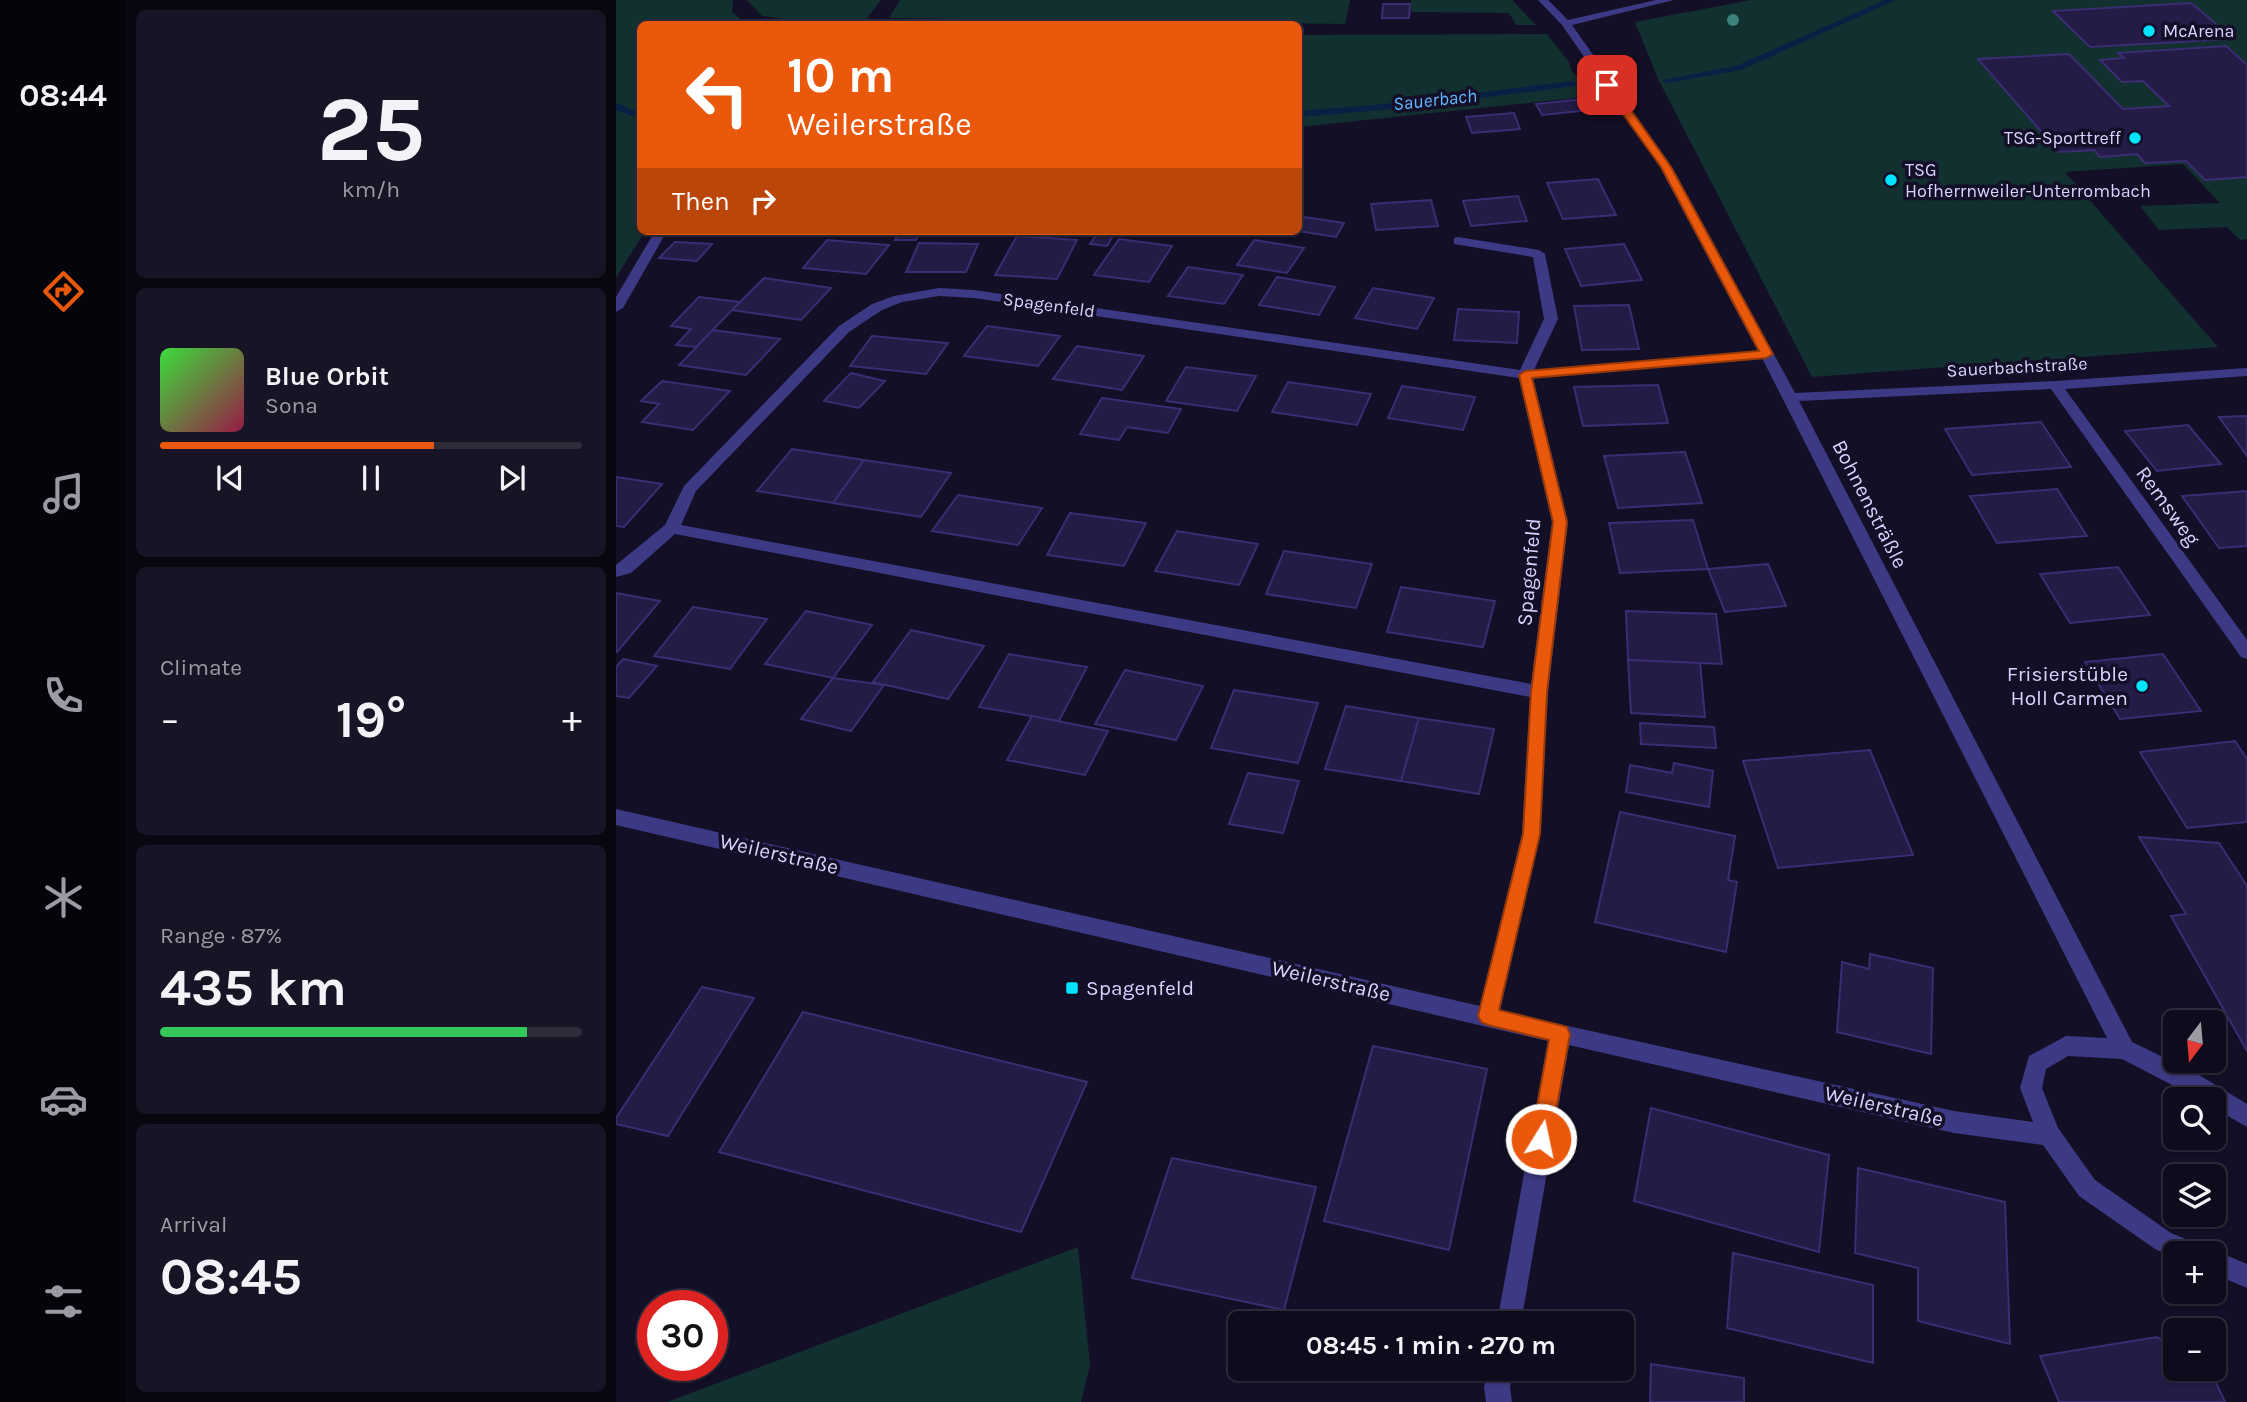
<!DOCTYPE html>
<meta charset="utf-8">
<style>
body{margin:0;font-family:Karla,sans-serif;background:#171425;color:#f1f3f6;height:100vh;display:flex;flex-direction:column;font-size:26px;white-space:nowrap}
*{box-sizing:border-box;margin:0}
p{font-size:23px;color:#9b9ba3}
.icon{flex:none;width:38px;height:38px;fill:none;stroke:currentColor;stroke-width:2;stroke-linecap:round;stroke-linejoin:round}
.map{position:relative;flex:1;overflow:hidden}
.side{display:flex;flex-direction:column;gap:10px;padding:10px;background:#08060f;width:490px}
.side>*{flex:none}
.guide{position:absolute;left:21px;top:21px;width:665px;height:214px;border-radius:10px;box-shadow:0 2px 5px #0004,0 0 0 2px #2e2b3b;background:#ea580c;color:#fff;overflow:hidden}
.needle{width:46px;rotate:196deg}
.controls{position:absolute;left:1547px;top:1010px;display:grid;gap:14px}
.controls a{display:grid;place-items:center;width:63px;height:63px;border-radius:10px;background:#0e0b1c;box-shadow:0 2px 5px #0004,0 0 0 2px #2e2b3b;font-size:35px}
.speed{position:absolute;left:21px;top:1290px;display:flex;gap:14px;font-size:35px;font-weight:700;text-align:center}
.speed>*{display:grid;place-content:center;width:91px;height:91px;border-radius:50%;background:#0e0b1c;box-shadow:0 2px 5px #0004,0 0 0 2px #2e2b3b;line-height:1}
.speed .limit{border:10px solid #d22;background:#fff;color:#111}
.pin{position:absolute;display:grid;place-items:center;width:60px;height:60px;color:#fff;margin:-30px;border-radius:14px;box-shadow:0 4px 10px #0006}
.me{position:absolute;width:77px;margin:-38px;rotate:10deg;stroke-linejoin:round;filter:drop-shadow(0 0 5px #0008)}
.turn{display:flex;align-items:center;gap:24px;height:147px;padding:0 35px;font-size:32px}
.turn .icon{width:91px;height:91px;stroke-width:2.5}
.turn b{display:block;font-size:49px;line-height:60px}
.then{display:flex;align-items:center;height:66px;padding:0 35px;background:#0003;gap:14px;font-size:26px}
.big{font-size:52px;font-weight:700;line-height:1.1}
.side .card{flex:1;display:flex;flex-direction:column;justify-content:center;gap:10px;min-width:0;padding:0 24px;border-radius:10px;background:#171425}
.side .dial{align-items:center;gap:0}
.dial b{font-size:91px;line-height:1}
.song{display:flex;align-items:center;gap:21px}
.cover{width:84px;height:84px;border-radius:10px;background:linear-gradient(135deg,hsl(120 70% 55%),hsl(340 70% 35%))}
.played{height:7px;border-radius:4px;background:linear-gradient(90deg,#ea580c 65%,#2e2b3b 65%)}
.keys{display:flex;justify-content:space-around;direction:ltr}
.heat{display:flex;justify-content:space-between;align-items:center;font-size:38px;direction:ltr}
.charge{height:10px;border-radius:5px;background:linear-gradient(90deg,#34c759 87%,#2e2b3b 0)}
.trip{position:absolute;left:612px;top:1311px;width:406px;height:70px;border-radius:10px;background:#0e0b1c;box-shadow:0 2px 5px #0004,0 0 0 2px #2e2b3b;font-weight:700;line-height:70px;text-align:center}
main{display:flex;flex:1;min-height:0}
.menu{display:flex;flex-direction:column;width:126px;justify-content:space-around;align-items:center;background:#06040b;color:#9b9ba3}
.menu .icon{width:49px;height:49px}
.menu .active{color:#ea580c}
.menu b{font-size:32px;color:#f1f3f6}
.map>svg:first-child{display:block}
</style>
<main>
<nav class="menu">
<b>08:44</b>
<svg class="icon active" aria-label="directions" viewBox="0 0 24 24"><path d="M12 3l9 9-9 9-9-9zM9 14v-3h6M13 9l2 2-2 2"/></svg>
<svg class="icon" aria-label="music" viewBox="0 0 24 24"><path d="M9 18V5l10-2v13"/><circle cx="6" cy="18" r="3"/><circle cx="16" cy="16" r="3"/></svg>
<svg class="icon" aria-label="phone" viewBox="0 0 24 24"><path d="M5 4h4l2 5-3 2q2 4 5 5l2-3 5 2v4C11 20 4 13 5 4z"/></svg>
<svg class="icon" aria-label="climate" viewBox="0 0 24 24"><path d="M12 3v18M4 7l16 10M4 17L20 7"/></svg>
<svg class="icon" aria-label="car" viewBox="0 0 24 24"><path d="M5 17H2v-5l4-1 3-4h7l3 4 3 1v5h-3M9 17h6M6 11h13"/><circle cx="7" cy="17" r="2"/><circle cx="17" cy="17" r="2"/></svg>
<svg class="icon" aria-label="filters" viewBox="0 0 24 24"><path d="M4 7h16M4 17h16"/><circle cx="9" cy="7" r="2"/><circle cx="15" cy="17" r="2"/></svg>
</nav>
<section class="side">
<div class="card dial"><b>25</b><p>km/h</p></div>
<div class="card">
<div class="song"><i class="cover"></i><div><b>Blue Orbit</b><p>Sona</p></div></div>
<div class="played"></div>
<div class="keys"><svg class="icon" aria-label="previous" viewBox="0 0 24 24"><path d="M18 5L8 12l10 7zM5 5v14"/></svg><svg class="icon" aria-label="pause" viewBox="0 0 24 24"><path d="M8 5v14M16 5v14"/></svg><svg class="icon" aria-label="next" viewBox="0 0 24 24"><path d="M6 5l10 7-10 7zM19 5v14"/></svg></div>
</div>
<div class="card"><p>Climate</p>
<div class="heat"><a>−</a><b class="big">19°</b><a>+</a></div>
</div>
<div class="card"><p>Range · 87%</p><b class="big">435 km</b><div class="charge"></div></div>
<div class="card"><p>Arrival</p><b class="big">08:45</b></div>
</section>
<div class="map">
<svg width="1631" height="1402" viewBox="0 0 1631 1402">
<rect width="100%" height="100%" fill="#130f26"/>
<g fill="#12302f">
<path d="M0,0H117L116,12L127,21L145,24H24V231H29L0,278Z"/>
<path d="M131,0H265L249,21H184L146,16Z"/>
<path d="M284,0H734L729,24L273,18Z"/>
<path d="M795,0H896L920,25H900L893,13L795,12Z"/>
<path d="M1135,0H1631V239L1624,240L1611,227L1543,230L1524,206L1604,203L1567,164L1449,172L1602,347L1196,377L1042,79L1019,22Z"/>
<path d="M931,34L953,62L955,70L980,96L683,127V35Z"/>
<path d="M462,1247L474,1365L465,1402H51Z"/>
</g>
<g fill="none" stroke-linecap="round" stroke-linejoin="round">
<g fill="#0a1f44" fill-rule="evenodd">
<path d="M1269,0H1280L1125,70L1051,83L1046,80L1120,66Z"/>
<path d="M956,81L961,84L959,86L768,110L682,117V111L768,104Z"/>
<path d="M0,103L24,113V119L0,110Z"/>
</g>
</g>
<g fill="#241b47" stroke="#3b2d73" stroke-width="2">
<path d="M1575,3L1618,39L1474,47L1437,11Z"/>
<path d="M767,4H794L793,18H766Z"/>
<path d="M1610,46L1631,65V177L1589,180L1570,161L1529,163L1521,154L1484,157L1478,150L1443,152L1362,59L1453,54L1507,109L1553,106L1527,81L1506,82L1484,60L1508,58L1502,53Z"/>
<path d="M968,99L975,110L926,115L920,104Z"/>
<path d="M898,113L904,129L856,133L850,117Z"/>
<path d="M982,179L1000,215L947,219L931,183Z"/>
<path d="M902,196L911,221L855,226L847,201Z"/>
<path d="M815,200L822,226L760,230L755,204Z"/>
<path d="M688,217L728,223L720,237L682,231Z"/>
<path d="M283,231H304L300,240H279Z"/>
<path d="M483,231H500L491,246L474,244Z"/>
<path d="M401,236L461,240L441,279L379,275Z"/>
<path d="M503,239L556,246L533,282L478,275Z"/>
<path d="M211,240L273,245L250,274L187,268Z"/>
<path d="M638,240L688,248L671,273L621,265Z"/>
<path d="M59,242L96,244L81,261L43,258Z"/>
<path d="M303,243L362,244L350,272H290Z"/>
<path d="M1008,244L1026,280L965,286L949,249Z"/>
<path d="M572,267L627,275L608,304L552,296Z"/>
<path d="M661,277L719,287L703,315L643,305Z"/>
<path d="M148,278L215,288L185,320L116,310Z"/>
<path d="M757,288L818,298L801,329L739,318Z"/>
<path d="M83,297L124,302L80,347L60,345L75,329L55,326Z"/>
<path d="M1013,305L1023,349L966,350L958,306Z"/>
<path d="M842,309L903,312L901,343L838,340Z"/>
<path d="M371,326L444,336L422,366L348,356Z"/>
<path d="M97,330L164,339L130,375L63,365Z"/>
<path d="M256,336L332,343L310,374L234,366Z"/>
<path d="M461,346L528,356L506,390L437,379Z"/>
<path d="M570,367L640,376L621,411L550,401Z"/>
<path d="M235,373L269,381L243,408L208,401Z"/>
<path d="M46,381L114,391L77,430L26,422L43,404L25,401Z"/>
<path d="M672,382L755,394L741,425L656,412Z"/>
<path d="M1042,385L1052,423L967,426L958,387Z"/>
<path d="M786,386L859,397L847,430L772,418Z"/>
<path d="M486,398L565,409L552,433L511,427L503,440L464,434Z"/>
<path d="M1631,416V456L1603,417Z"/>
<path d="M1425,422L1455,467L1356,475L1329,429Z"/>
<path d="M1572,425L1605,464L1541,471L1509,431Z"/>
<path d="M176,449L248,460L217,503L141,491Z"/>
<path d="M1069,452L1086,503L1002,508L988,456Z"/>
<path d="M248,460L335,473L305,517L217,503Z"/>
<path d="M0,477L46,484L8,527L0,526Z"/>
<path d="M1441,489L1471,536L1381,543L1354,496Z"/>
<path d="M1631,491V546L1603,548L1566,496Z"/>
<path d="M342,495L426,508L402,545L316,531Z"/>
<path d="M454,513L530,523L508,566L431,555Z"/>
<path d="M1077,520L1092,569L1004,573L993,523Z"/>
<path d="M561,531L642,544L623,585L539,571Z"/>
<path d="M668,551L756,564L740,608L650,594Z"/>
<path d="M1152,564L1170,606L1109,612L1092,569Z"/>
<path d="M1502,567L1534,615L1454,623L1424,574Z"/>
<path d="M785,587L879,601L867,647L771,632Z"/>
<path d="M0,593L44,601L1,652H0Z"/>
<path d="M77,607L151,619L114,669L38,656Z"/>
<path d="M190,611L256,625L217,678L149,664Z"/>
<path d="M1010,611L1100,614L1106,664L1012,660Z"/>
<path d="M295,630L368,646L332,699L257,682Z"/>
<path d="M393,654L471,667L443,721L363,707Z"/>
<path d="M1547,654L1585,711L1504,719L1469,662Z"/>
<path d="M7,659L41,666L13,698L0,696V667Z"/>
<path d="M1012,660L1084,663L1089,717L1015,713Z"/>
<path d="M509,670L587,686L560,740L479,724Z"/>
<path d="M217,678L268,685L235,731L185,719Z"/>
<path d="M618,690L702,703L682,763L595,748Z"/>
<path d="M730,706L803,718L785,781L709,769Z"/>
<path d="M416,716L492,731L469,775L391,760Z"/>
<path d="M803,718L878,729L863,794L785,781Z"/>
<path d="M1024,723L1098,727L1100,748L1025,744Z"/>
<path d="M1619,741L1631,759V822L1571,828L1524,752Z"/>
<path d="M1254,750L1297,855L1162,868L1127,761Z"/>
<path d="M1058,763L1097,771L1093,807L1010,792L1014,765L1056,773Z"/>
<path d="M632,773L683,781L667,833L613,824Z"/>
<path d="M1004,812L1119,836L1112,880L1121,882L1110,952L979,922Z"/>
<path d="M1523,837L1603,843L1631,886V1051L1555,916L1570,914Z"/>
<path d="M1254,954L1317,968L1315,1054L1221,1032L1226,962L1253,969Z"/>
<path d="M86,987L138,998L52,1136L0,1124V1118Z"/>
<path d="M187,1012L471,1082L405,1232L103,1152Z"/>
<path d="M757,1046L871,1069L833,1250L708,1221Z"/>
<path d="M1035,1108L1213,1155L1203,1252L1018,1201Z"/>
<path d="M556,1158L700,1187L668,1310L516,1278Z"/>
<path d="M1242,1168L1389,1202L1394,1344L1302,1321V1268L1239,1253Z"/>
<path d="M1117,1253L1257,1285V1363L1111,1328Z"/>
<path d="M1541,1337L1559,1350V1368H1586L1597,1376L1609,1402H1443L1424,1356Z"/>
<path d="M1035,1364L1128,1378V1402H1034Z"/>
</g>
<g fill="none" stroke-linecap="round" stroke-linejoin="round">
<g fill="#3d3a85" fill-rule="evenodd">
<path d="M922,0H932L952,20L1040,0H1058L956,25L1056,167L1179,393L1439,381L1631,368V376L1449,389L1631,640V659L1625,657L1435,389L1183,401L1516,1042L1578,1072L1631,1104V1127L1598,1108V1099H1583L1506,1059L1452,1056L1430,1069L1426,1088L1442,1128L1479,1180L1555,1233L1584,1245L1588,1253H1559V1258L1539,1249L1463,1196L1427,1145L1338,1133L953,1045L905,1323H881L932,1041L0,825V809L864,1006L906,834L914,697L59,534L15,573L0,577V565L49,525L68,486L223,326L256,304L278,296L323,288L358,290L904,370L928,319L917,257L838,244V238L842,237L923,250L929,254L942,319L918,370L1142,351L1044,167L946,25ZM323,296L358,298L903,378L936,522L915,684L65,525L80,491L233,332L266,310L286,302ZM1146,358L1491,1038L1450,1036L1413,1056L1404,1088L1417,1122L1338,1111L884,1011L924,834L932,692L952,522L917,378Z"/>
<path d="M39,231H51L7,308L0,312V297Z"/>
<path d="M1598,1250L1631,1264V1288L1598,1274V1253H1591Z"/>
<path d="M872,1368H897L894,1387L896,1402H870L868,1387Z"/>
</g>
</g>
<circle fill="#3d827b" cx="1117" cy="20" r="6"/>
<path fill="#ea580c" stroke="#983908" stroke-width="2" d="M988,82H995L1055,167L1157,354L1150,358L916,378L951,522L931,692L924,834L883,1010L944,1025L951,1027L954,1034L935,1139L932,1146L925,1149L918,1146L915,1139L933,1040L872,1025L865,1022L862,1016L907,834L915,692L937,522L903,375L909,371L1143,351L1045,167L986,85Z"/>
<g fill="#00e5ff" stroke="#130f26" stroke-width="2.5">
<circle cx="1533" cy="31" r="7"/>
<circle cx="1519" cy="138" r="7"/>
<circle cx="1275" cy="180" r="7"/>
<circle cx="1526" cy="686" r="7"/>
<rect x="449" y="981" width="14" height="14" rx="3.5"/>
</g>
<g text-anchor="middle" stroke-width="7" stroke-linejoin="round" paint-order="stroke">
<g font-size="18" fill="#d9d4ff" stroke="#130f26" text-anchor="start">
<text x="1547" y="37">McArena</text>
<text x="1505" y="144" text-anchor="end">TSG-Sporttreff</text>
<text x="1289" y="176">TSG<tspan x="1289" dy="21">Hofherrnweiler-Unterrombach</tspan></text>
</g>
<g font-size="18" fill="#d9d4ff" stroke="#130f26">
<text transform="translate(433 305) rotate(8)" y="6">Spagenfeld</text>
<text transform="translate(1401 367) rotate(-3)" y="6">Sauerbachstraße</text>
</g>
<g font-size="19" font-style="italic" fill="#62b6ff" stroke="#130f26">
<text transform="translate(819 99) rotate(-6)" y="7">Sauerbach</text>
</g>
<g font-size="21" fill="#d9d4ff" stroke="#130f26">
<text transform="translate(1254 504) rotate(63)" y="7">Bohnensträßle</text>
<text transform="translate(1552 506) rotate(54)" y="7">Remsweg</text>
<text transform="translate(913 572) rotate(-85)" y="7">Spagenfeld</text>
<text transform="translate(163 854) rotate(13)" y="7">Weilerstraße</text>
<text transform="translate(715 981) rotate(13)" y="7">Weilerstraße</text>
<text transform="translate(1268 1106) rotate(13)" y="7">Weilerstraße</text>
</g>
<g font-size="21" fill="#d9d4ff" stroke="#130f26" text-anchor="end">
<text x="1512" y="681">Frisierstüble<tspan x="1512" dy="24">Holl Carmen</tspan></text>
<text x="470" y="995" text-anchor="start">Spagenfeld</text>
</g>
</g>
</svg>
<div class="controls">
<a><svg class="needle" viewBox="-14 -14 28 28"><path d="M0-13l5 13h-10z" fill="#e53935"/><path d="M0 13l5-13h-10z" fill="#9b9ba3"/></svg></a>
<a><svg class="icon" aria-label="search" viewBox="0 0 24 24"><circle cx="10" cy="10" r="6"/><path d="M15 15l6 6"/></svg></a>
<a><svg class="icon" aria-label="layers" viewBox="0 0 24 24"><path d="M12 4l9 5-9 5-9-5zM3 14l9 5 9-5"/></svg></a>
<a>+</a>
<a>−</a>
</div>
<div class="speed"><div class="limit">30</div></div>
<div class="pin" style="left:991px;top:85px;background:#d93025"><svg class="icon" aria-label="arrive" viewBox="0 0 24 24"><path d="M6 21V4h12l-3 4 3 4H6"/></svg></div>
<svg class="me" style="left:925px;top:1139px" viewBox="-20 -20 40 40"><circle r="17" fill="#ea580c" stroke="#fff" stroke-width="3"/><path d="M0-11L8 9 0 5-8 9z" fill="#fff"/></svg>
<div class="trip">08:45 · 1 min · 270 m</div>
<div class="guide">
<div class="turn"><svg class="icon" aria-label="left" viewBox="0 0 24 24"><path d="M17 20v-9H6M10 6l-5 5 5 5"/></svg><div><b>10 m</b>Weilerstraße</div></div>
<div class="then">Then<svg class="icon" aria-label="right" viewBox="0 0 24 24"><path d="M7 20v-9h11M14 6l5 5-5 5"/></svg></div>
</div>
</div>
</main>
